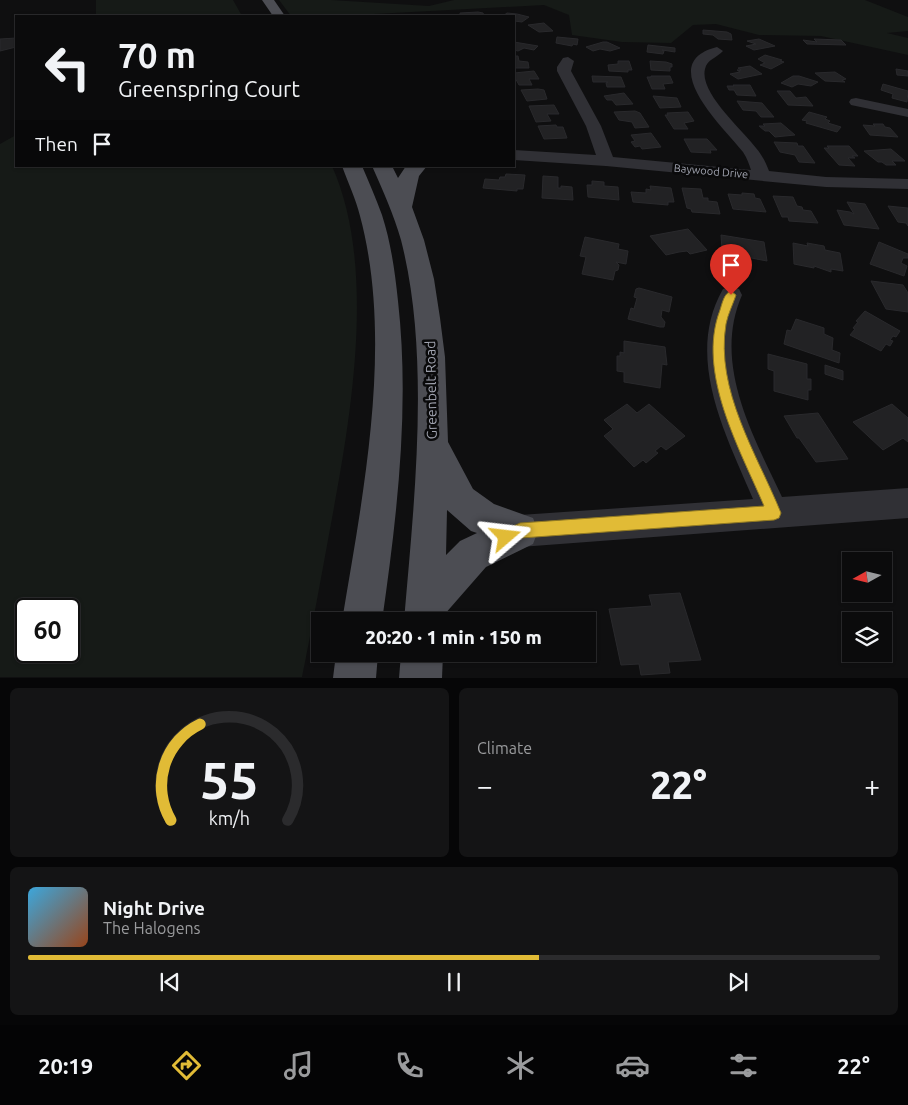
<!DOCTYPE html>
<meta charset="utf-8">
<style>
body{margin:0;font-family:Ubuntu,sans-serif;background:#141415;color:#f1f3f6;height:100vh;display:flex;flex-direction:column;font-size:19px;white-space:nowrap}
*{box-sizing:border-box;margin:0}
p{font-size:16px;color:#9a9b9d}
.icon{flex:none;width:28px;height:28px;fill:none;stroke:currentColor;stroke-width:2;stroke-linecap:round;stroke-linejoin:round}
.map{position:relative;height:678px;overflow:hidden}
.side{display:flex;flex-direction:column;gap:10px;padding:10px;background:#060607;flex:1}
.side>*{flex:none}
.guide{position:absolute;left:15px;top:15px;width:500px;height:152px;border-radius:0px;box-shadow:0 1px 4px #0004,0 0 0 1px #2b2b2d;background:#0b0b0c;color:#f1f3f6;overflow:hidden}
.needle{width:32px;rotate:262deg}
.controls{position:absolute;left:842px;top:552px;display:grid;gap:10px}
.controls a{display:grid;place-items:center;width:50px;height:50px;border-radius:0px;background:#0b0b0c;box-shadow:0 1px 4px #0004,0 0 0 1px #2b2b2d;font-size:25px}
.speed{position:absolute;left:15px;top:598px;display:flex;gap:10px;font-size:25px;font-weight:700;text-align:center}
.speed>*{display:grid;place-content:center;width:65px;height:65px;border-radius:50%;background:#0b0b0c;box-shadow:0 1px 4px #0004,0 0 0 1px #2b2b2d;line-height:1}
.speed .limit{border:2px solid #111;border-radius:8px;background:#fff;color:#111}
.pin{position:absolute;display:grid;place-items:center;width:42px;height:42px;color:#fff;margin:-51px -21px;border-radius:50% 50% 50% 0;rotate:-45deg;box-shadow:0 0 5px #0007}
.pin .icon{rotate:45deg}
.me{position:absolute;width:55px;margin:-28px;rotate:73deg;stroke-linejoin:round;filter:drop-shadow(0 0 4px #0008)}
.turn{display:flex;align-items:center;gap:18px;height:105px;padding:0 20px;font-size:22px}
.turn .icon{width:65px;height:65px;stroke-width:2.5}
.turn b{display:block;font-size:35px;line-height:42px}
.then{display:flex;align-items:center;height:48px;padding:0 20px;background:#0003;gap:10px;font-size:19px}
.big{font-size:38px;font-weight:800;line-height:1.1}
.side .widget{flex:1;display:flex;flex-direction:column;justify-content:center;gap:8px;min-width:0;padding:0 18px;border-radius:8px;background:#141415}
.side .dial{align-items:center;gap:0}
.dial svg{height:130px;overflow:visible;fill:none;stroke:#2b2b2d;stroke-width:7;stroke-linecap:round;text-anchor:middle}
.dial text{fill:#f1f3f6;stroke:none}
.song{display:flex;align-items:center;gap:15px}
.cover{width:60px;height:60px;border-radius:8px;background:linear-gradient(135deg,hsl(200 70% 55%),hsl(20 70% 35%))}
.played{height:5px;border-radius:2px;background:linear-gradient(90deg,#e1bb36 60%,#2b2b2d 60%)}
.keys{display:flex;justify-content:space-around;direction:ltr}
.heat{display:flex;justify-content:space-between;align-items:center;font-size:28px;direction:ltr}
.side .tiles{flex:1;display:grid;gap:10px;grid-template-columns:1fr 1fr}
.widget:last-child{grid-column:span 2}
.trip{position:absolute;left:311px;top:612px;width:285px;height:50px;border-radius:0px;background:#0b0b0c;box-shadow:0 1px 4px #0004,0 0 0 1px #2b2b2d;font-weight:800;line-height:50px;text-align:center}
.tabs{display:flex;height:80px;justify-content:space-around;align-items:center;background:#040405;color:#9a9b9d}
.tabs .icon{width:35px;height:35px}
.tabs .active{color:#e1bb36}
.tabs b{font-size:22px;color:#f1f3f6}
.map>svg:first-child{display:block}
</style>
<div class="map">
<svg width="908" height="678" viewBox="0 0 908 678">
<rect width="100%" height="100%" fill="#0f0f10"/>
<g fill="#161a17" fill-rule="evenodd">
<path d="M96,0H233L242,16H96Z"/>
<path d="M279,0H331L429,6L454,0H865L908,17V31L887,33L908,38V55L821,36L759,35L716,24L693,25L671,43L622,42L572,35L569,15L544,5L337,16H291Z"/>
<path d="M16,135V166H332C378,269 350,422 330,529C321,578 312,628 302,677H0V144ZM26,609H69V651H26Z"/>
</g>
<g fill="#222224" stroke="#29292c">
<path d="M478,12L483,13L484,16H460V13Z"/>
<path d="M507,13L517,14L529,17L522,22L514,21V16H503Z"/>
<path d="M544,23L553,31L539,32L528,25Z"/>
<path d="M703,30L727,32L731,34L732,40L718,39L713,35L703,34Z"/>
<path d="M557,37L578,39L577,45L573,44L572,46L556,43Z"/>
<path d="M16,38V47L0,51V39Z"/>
<path d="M759,39L775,46L754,50L746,46L756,44L747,41Z"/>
<path d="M814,39L841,40L846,45L807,44L803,40L817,42Z"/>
<path d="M514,42L538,46L534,50L524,48L518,51L514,50Z"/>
<path d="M603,42H607L620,48L610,51L600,49L593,51L586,47Z"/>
<path d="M648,45L675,48V52L662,50L664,51L663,54L647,52Z"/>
<path d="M765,55L782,60L780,61L784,62L771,69L760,65L765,63L758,59Z"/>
<path d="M514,56H518L519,61L528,62L529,68H514Z"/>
<path d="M618,61H629L632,70H628V72L609,71L608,65L618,64Z"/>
<path d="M650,61L666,62L672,64V67H670V71L651,70Z"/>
<path d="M750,66L762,74L738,79L730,74L740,72L737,70H741L738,68Z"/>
<path d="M896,69L908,71V76L897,75Z"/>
<path d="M534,71L539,79H529L532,85H519L514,76V73Z"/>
<path d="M835,72L846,79L842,80L845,82L825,81L815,73Z"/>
<path d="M592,76L621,77L625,87H607L606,83L608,82H593Z"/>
<path d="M651,76H670L673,83L663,84L665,89H652L647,77H651Z"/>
<path d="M793,76H799L818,82L811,86L798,84L792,87L781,83Z"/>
<path d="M883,84L908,91L907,102L892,98L893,94L881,90Z"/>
<path d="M733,85H750L756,96L737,95L734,90H729L727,86H734Z"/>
<path d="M538,89L544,90L547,99L527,101L521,90Z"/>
<path d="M777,91H790L796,98L806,97L813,106L788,105Z"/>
<path d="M624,93L633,104L616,105L612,100H607L604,96Z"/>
<path d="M653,96L677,98L681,107L660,108Z"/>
<path d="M737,101L762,103L774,117H761L756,111L743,110Z"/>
<path d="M554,105L559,114H547L551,121L536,122L529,106Z"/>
<path d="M635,111L640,113L649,127L635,128L632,122L619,120L614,112Z"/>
<path d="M688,112L694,121L684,123L688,129H674L665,115H668L667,113Z"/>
<path d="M809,112L827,117L825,119L830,121L828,123L841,127L837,132L806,123L807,121L802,120Z"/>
<path d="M781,123L795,135L775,137L769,131H765L759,126H765L763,124Z"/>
<path d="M873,124H883L885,127L890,128L898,137L870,135L863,125L875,126Z"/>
<path d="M556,125L557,127H563L567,138L544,139L538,126Z"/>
<path d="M651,133L661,147L642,149L640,146L635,147L631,142L635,141L631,135Z"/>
<path d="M684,139H707L717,150H710L711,153L691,152Z"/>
<path d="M774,142L797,143L798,146H803L815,163L799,162L795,155L780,152Z"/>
<path d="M827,146H849L858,156H852L855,158H848L855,166L839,165L824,148H829Z"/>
<path d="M891,149L905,161H892L896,165H886L882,162H878L864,151Z"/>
<path d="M506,174L525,175L523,189H517V191L483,188L485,179L499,180L500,177H505Z"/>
<path d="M543,176L558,177V188H561V186L572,187L573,200L542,198Z"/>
<path d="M592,181L604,182V186L618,187L619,200L588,197L587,185H592Z"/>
<path d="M650,186L671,188L674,202H668V205L633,202L631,192L646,193V189L651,190Z"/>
<path d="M682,188L701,189L703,198H708V201L717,202L720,214L692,212L691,209L687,208Z"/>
<path d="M742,193L754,194L755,198L760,199L766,212L733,209L728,194L742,195Z"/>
<path d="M773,196L793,197L797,206L802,207L803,210L811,211L818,223L789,221L788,217H782Z"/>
<path d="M847,202L865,204L879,229L844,225L837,210L850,212L854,214Z"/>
<path d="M888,206L908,208V226L906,223L898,222Z"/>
<path d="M688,229L707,250L690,254L687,251L679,252L666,255L650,236Z"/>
<path d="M721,235L764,242L767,261L746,257V254L722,250Z"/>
<path d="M585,237L619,244L618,249L628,251L626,264L616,262L619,265L618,270L615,271L613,280L582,274L586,257L580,256Z"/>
<path d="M879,242L908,254V258H903L901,263L907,266L904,276L870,264Z"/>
<path d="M793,243L808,246L807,243L824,246L825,250L840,253L843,271L831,269V272L814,266V268L794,264Z"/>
<path d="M871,281L903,285L908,293V312L886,309Z"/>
<path d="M639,288L672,297L669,312L662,310L661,317L665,322L664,327H660L628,319L631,308L634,309L637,298L634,297L636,289Z"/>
<path d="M865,311L900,331L896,337L893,336L890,340L893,341L890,346L886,344L881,351L850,335L855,329L853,328L858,322L856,321Z"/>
<path d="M796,319L824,328V334L833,338L832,350L840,353L839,363L784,344L787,330L791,331Z"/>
<path d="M624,341L665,347L667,365L662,364L660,388L624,382V372L617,371V356H620V352L624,353Z"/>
<path d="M768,354L807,364V379H811V390H808V400L774,391V371L768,369Z"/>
<path d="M825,365L843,371V380L825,374Z"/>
<path d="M627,404L637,413L649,404L685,436L666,450L661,446L655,451L658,453L646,463L643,460L634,467L604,436L613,429L604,420Z"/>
<path d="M892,404L908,418V442L903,438L883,450L853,422Z"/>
<path d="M818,413L848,459L816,462L799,438H797L784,416Z"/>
<path d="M680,593L701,660L668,662L670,673L641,675L639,664L621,665L609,609L652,606L649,595Z"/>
</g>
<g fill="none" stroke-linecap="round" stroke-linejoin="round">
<g fill="#303035" fill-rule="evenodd">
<path d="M717,47L723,51C717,58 707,59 705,69C699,93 743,130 756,148C762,155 766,163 769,171L826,177L908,179V189L826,187L606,166L514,160V150L596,155L586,126L557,71V67L563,58L568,57L574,61L571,71L601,126L613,157L751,170C749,164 747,158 743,152C725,129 653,63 717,47Z"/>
<path d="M856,98L908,109V117L851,105L849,102L851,99Z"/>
<path d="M731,287L739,289L742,295C712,364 753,435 782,497L908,488V518L520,547L509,542L504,531L509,520L520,515L753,499C726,435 684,357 723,289Z"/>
</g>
<g fill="#4c4d53" fill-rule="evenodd">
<path d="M262,0H274L285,16H273Z"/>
<path d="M342,166H362C369,182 376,199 382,215C391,243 395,272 398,301C410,407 397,516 382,621H342C363,494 394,343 360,216C356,199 348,183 342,166Z"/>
<path d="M372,166H392L398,178L406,166H427L419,176L412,207L424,240L434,279L440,318L445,357L448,442L473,489L494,504L533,518L538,531L533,544L486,567L444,615V621H404C414,502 431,357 401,240C394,215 383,191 372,166ZM447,510L471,531L477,533L460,541L446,555Z"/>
<path d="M336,654H378L376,678H333Z"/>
<path d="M401,654H443L442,678H399Z"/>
</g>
</g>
<path fill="#e1bb36" stroke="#927a23" d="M731,291L736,295C733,304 728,314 726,324C715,390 757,454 781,513L779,518L774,520L521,538L506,545L501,543L499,537L501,532L520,523L764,506C740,449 696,373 720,310C722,304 724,293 731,291Z"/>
<g text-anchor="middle" stroke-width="5" stroke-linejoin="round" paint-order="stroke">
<g font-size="11" fill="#a1a4b0" stroke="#0a0a0b">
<text transform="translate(711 171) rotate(5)" y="4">Baywood Drive</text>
</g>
<g font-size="14" fill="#a1a4b0" stroke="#0a0a0b">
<text transform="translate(431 390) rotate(-91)" y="5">Greenbelt Road</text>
</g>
</g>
</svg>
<div class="controls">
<a><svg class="needle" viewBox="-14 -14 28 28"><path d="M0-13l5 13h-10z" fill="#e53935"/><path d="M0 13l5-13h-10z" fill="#9a9b9d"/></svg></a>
<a><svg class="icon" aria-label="layers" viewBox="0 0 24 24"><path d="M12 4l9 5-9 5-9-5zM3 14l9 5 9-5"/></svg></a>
</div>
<div class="speed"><div class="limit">60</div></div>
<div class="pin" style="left:731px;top:295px;background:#d93025"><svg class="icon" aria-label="arrive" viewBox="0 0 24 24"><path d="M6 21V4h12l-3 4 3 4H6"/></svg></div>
<svg class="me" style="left:506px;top:537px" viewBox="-20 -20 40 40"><path d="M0-17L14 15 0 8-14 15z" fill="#e1bb36" stroke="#fff" stroke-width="4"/></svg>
<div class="trip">20:20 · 1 min · 150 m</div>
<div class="guide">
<div class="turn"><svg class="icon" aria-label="left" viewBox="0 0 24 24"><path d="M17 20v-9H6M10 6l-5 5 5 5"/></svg><div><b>70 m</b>Greenspring Court</div></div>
<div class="then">Then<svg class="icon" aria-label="arrive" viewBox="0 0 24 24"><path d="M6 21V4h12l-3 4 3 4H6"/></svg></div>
</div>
</div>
<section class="side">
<div class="tiles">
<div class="widget dial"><svg viewBox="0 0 100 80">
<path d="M14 69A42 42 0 1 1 86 69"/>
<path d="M14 69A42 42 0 0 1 32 10" stroke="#e1bb36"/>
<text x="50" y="56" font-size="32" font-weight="700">55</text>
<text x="50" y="72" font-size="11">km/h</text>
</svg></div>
<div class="widget"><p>Climate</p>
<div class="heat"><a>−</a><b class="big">22°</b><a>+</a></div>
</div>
<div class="widget">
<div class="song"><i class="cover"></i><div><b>Night Drive</b><p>The Halogens</p></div></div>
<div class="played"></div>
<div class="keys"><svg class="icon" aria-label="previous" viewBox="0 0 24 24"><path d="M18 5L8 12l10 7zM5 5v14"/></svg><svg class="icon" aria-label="pause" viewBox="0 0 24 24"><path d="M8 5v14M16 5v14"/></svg><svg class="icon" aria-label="next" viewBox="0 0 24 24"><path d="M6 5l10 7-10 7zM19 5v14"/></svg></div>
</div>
</div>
</section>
<nav class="tabs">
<b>20:19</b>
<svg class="icon active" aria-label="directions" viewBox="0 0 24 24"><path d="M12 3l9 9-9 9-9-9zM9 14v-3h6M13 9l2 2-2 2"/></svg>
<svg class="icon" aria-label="music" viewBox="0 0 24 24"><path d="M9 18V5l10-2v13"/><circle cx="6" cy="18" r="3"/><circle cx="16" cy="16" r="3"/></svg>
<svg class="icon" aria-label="phone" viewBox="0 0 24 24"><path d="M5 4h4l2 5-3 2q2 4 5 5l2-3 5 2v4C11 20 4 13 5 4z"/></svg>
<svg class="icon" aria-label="climate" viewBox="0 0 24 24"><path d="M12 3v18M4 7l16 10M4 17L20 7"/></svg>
<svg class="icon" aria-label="car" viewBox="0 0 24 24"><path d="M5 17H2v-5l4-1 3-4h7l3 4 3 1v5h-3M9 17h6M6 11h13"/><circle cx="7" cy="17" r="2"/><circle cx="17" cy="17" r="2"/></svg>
<svg class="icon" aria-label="filters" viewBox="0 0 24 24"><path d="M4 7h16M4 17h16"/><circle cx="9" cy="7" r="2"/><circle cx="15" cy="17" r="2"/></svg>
<b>22°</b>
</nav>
